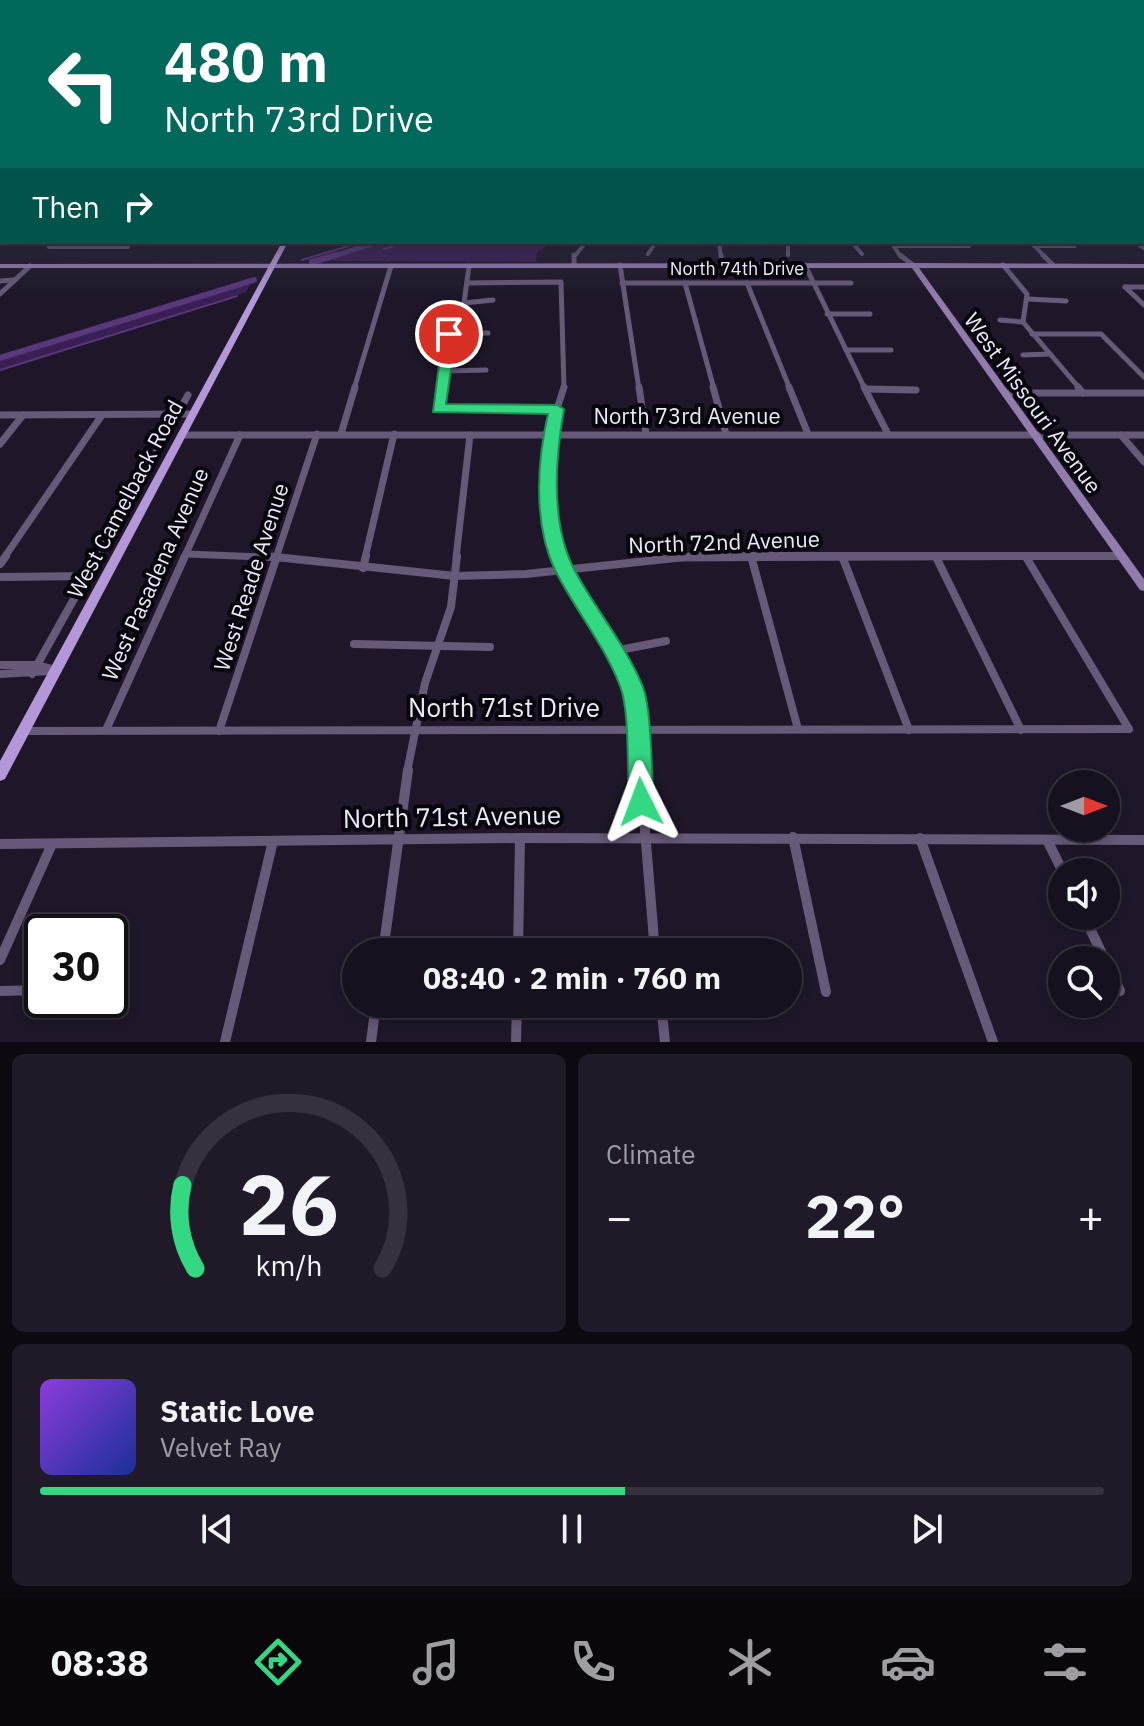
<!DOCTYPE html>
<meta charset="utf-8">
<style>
body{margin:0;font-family:"IBM Plex Sans",sans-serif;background:#201a28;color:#f1f3f6;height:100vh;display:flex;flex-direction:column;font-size:30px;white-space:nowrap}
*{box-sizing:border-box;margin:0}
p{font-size:26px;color:#9e9da4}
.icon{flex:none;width:44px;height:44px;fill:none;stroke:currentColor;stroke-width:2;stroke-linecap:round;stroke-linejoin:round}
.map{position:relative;height:1042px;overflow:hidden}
.drawer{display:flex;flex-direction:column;gap:12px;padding:12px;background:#0d0911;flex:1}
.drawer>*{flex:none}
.top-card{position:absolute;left:0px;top:0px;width:1144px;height:244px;box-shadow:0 4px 12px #0003,0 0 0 2px #36313d;background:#00695c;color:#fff;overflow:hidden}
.needle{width:52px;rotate:90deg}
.fabs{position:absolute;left:1048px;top:770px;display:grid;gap:16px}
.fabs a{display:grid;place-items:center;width:72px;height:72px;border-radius:50%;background:#17111f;box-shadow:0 4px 12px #0003,0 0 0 2px #36313d;font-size:40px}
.speed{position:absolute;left:24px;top:914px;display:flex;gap:16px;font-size:40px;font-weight:700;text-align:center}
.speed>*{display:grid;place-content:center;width:104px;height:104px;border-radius:50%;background:#17111f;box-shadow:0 4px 12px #0003,0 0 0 2px #36313d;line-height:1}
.speed .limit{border:4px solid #111;border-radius:12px;background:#fff;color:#111}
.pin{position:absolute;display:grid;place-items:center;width:68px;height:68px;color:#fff;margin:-34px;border:4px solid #fff;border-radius:50%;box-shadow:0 2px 8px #0007}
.me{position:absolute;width:88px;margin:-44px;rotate:357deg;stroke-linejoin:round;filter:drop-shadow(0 0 6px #0008)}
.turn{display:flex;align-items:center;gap:28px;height:168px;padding:0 32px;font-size:36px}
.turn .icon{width:104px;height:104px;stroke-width:2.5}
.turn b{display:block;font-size:56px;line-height:68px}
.then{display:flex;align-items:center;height:76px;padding:0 32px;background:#0003;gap:16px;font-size:30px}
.big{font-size:60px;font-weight:700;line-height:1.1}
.drawer .tile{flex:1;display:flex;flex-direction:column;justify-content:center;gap:12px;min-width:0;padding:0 28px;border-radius:12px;background:#201a28}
.drawer .dial{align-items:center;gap:0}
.dial svg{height:208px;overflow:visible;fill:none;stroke:#36313d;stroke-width:7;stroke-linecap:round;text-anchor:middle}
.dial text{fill:#f1f3f6;stroke:none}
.song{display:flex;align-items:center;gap:24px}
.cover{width:96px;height:96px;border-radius:12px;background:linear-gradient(135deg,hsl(270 70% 55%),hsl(230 70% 35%))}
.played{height:8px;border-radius:4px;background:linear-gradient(90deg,#33d882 55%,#36313d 55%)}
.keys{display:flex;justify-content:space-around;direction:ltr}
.heat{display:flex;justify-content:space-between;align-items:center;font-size:44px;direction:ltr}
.drawer .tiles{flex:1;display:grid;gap:12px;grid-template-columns:1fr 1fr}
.tile:last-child{grid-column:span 2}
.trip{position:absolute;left:342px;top:938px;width:460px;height:80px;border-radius:40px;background:#17111f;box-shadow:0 4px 12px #0003,0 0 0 2px #36313d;font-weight:700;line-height:80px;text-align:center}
.tabs{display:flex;height:128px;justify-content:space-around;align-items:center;background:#09070c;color:#9e9da4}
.tabs .icon{width:56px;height:56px}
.tabs .current{color:#33d882}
.tabs b{font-size:36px;color:#f1f3f6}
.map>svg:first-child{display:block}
</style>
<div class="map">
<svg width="1144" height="1042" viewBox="0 0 1144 1042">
<rect width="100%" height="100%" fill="#1f1729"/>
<g fill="#3a1f54">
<path d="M385,242H552L537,253L536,262L333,261V258Z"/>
<path d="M251,283L246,292L0,370V360Z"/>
</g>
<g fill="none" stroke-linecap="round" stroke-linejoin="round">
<g stroke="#59377b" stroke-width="2">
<path d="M384,249L394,246"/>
<path d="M302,260L362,242"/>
<path d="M0,370L237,296"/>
</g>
<path stroke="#59377b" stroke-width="5" d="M330,257L378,242"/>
<g stroke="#59377b" stroke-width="6">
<path d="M312,262L336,255"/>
<path d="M0,358L254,280"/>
</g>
<g stroke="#675978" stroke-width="4">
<path d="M719,242L721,257"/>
<path d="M788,242V255"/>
<path d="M852,242L862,254"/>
<path d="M891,242L901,257"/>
<path d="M1031,242L1045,257"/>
<path d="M1135,242L1144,248"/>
<path d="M894,246H969"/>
<path d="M1034,246H1075"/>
<path d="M49,247H128"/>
<path d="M648,254L656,242"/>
<path d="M574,257L586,242"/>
</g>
<g stroke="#675978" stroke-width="5">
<path d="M721,255L722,265"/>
<path d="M900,255L913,265"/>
<path d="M1043,255L1053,265"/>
<path d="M574,265V255"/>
<path d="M620,265L639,389"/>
<path d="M805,265L865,389"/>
<path d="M1003,265L1027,294L1023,322L1080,389"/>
<path d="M0,281L14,280"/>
<path d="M467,283L561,282L564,389"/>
<path d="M622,283H851"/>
<path d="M685,283L714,389"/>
<path d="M747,283L790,389"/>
<path d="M1125,287L1144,305"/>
<path d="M1125,287H1144"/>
<path d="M0,294L30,266"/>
<path d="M1028,299L1066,301"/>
<path d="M464,303L493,300"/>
<path d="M827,314H870"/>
<path d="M1000,320L1023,322"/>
<path d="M449,334L488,333"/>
<path d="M1032,334H1101L1144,377"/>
<path d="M846,350H891"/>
<path d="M1023,355L1050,354"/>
<path d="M444,371L486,370"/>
<path d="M354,389L391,266"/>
<path d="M441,389L449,334L464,303L469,266"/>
<path d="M866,389H887"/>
</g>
<g stroke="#675978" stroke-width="7">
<path d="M441,387L438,409H557"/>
<path d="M639,387L646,434"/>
<path d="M713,387L726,434"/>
<path d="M789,387L808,434"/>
<path d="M864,387L888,434"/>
<path d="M1078,387L1083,393"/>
<path d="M866,389L916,390"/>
<path d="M1006,393H1144"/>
<path d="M0,415L193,414"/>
<path d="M341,434L355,387"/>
<path d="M181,435H1144"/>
<path d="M1121,435L1144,462"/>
<path d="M0,444L23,415"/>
<path d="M186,554L285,558"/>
<path d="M4,558L102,415"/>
<path d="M97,558L188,395"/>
<path d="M184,558L240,435"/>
<path d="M276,558L317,434"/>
<path d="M365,558L394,434"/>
<path d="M456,558L470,435"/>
<path d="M561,558L551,526V428L564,387"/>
<path d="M676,558L1121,556"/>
</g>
<g stroke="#675978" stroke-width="8">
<path d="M266,556L455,576L526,574L694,556H1121"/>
<path d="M561,556L633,690L640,772"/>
<path d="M751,556L798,729"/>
<path d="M842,556L909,730"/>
<path d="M936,557L1021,730"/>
<path d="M1026,557L1129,729"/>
<path d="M0,564L6,556"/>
<path d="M363,568L366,556"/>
<path d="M0,577L87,576"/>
<path d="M354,644L490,647"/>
<path d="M614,651L666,641"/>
<path d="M0,665H37L56,670"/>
<path d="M0,674L50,671"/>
<path d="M32,674L98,556"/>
<path d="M106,730L185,556"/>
<path d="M24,731L1129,729"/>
<path d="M219,731L277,556"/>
<path d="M407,772L425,683L451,607L457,556"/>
</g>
<g stroke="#675978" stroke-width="10">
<path d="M640,770L655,952"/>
<path d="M793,837L826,992"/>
<path d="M920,838L993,1042"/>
<path d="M1047,840L1063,872"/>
<path d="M0,844L520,838L1144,840"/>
<path d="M1084,916L1105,960"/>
<path d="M383,952L408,770"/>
<path d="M518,952L520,838"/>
<path d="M0,960L52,844"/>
<path d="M1106,962L1120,991"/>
<path d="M0,991L42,990"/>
<path d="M661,1004L665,1042"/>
<path d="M225,1042L273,841"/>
<path d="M371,1042L376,1004"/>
<path d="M516,1042L517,1004"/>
</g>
<path fill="#927cae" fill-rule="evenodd" d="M913,263L1144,264V268H919L1144,579V591L1140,590L912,268H0V264Z"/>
<path fill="#b497d8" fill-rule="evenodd" d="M282,242H288L5,779L0,781V761Z"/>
</g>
<linearGradient id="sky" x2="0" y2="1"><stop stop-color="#110d17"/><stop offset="0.51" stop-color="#3c3c54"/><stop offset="1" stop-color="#3c3c54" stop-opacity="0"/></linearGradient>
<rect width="1144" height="297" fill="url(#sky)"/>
<path fill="#33d882" stroke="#218c54" stroke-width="2" d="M449,330L456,334L446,404L557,405L564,409C555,460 550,524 575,571C596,610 626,645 643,687C652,711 651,773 654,802L650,809L641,812L632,809L629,802C627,773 630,711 620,686C604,644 575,610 555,570C533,524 537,462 548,414L433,412L443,334Z"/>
<g text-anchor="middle" stroke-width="8" stroke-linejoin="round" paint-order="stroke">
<g font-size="18" fill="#ede8f5" stroke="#08050c">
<text x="737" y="275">North 74th Drive</text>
</g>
<g font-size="22" fill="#ede8f5" stroke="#08050c">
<text transform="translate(1033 403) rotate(54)" y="8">West Missouri Avenue</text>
<text x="687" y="424">North 73rd Avenue</text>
<text transform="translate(125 499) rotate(-62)" y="8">West Camelback Road</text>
<text transform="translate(724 542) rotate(-2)" y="8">North 72nd Avenue</text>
<text transform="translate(155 574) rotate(-66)" y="8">West Pasadena Avenue</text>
<text transform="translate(251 577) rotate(-72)" y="8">West Reade Avenue</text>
</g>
<g font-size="26" fill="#ede8f5" stroke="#08050c">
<text x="504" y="717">North 71st Drive</text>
<text transform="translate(452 817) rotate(-1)" y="9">North 71st Avenue</text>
</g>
</g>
</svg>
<div class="fabs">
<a><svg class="needle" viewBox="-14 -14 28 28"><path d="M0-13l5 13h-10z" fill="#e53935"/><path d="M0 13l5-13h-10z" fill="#9e9da4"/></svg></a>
<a><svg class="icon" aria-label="sound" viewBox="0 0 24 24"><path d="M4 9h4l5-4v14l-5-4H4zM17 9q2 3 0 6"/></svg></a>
<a><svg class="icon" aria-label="search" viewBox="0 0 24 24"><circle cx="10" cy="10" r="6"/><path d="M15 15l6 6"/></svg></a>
</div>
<div class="speed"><div class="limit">30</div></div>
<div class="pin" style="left:449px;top:334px;background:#d93025"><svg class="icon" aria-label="arrive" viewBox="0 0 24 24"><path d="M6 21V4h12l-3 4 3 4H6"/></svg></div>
<svg class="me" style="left:641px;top:802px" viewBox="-20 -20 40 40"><path d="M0-17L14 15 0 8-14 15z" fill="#33d882" stroke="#fff" stroke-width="4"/></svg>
<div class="trip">08:40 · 2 min · 760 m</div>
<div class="top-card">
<div class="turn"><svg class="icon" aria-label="left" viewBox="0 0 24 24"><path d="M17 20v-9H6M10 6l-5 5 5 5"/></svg><div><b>480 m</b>North 73rd Drive</div></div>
<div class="then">Then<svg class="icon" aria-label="right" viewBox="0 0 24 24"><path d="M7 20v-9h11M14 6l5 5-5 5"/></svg></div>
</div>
</div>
<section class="drawer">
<div class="tiles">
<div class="tile dial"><svg viewBox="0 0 100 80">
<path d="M14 69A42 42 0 1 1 86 69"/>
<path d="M14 69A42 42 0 0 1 9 37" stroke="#33d882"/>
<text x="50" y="56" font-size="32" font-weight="700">26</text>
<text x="50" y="72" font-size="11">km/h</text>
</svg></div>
<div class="tile"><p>Climate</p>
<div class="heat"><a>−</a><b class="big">22°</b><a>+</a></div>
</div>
<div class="tile">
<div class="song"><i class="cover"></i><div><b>Static Love</b><p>Velvet Ray</p></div></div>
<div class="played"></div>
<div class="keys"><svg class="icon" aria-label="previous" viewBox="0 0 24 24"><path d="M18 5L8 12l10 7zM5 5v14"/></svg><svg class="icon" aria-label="pause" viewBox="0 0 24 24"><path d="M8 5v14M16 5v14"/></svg><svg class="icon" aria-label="next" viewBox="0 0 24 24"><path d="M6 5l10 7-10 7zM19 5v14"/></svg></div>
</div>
</div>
</section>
<nav class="tabs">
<b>08:38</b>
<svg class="icon current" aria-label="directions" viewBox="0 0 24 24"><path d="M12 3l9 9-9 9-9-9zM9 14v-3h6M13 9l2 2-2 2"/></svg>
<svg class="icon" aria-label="music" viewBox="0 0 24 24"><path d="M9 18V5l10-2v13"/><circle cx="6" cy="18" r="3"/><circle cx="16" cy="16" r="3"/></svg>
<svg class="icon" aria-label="phone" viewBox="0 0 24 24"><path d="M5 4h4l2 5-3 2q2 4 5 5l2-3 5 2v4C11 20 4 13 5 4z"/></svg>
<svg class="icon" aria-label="climate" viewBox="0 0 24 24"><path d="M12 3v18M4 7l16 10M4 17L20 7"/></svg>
<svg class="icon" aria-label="car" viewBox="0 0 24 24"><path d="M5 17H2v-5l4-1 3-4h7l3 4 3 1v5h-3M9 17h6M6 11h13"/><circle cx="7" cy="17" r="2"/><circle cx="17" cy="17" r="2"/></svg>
<svg class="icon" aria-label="filters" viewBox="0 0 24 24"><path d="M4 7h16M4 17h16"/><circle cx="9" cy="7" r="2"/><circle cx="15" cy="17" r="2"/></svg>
</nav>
